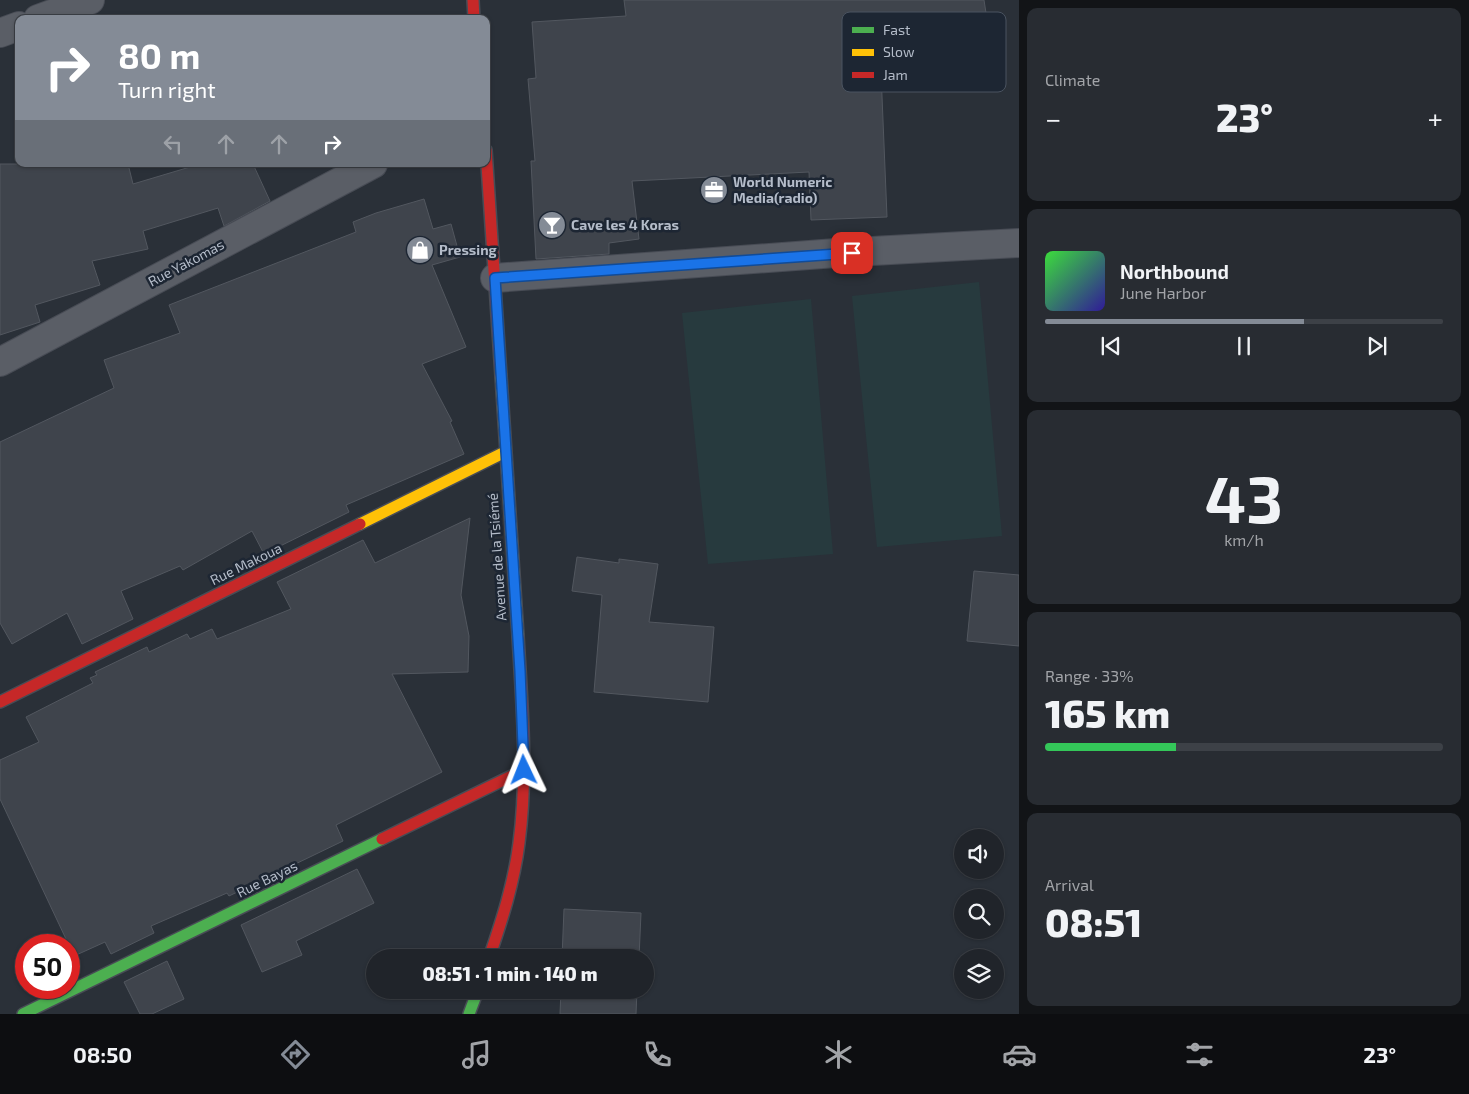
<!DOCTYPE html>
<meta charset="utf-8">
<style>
body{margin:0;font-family:"Exo 2",sans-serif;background:#282c32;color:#f1f3f6;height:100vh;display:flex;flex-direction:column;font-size:19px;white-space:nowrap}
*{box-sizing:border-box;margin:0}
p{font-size:16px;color:#a2a4a8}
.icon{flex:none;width:28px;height:28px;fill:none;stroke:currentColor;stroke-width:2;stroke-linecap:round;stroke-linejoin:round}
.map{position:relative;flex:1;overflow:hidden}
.details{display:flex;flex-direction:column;gap:8px;padding:8px;background:#121417;width:450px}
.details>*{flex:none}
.top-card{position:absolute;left:15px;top:15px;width:475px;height:152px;border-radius:10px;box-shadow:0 1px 4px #0004,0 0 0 1px #3d4147;background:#848b96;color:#fff;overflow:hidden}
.fabs{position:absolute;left:954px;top:829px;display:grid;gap:10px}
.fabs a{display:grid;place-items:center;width:50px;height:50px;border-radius:50%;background:#20242a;box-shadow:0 1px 4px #0004,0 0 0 1px #3d4147;font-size:25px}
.speed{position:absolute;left:15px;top:934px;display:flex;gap:10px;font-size:25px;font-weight:700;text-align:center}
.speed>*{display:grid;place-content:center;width:65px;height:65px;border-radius:50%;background:#20242a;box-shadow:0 1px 4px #0004,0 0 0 1px #3d4147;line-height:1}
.speed .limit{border:8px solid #d22;background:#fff;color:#111}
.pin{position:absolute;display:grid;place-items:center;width:42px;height:42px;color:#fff;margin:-21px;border-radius:10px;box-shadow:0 2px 8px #0006}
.me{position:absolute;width:55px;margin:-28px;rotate:358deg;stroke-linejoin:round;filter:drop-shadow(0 0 4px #0008)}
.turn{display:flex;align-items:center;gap:18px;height:105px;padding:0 20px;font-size:22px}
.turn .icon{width:65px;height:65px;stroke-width:2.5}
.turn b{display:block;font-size:35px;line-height:42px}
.lanes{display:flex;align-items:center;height:48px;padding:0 20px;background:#0003;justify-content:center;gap:25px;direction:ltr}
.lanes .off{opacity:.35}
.big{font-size:38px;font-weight:800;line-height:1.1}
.details .tile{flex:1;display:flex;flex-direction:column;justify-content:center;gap:8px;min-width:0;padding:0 18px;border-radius:10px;background:#282c32}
.details .dial{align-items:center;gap:0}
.dial b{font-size:65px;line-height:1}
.song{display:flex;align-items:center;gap:15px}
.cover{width:60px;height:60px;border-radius:8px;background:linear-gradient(135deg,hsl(120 70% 55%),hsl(250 70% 35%))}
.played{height:5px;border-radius:2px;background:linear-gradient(90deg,#848b96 65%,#3d4147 65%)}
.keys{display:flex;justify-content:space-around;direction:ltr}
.heat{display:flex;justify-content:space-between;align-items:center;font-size:28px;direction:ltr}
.charge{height:8px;border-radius:4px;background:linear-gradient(90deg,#34c759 33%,#3d4147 0)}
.trip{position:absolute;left:366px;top:949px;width:288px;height:50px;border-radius:25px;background:#20242a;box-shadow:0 1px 4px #0004,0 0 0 1px #3d4147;font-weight:800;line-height:50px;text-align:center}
.menu{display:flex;height:80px;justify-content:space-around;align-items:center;background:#0d0e11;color:#a2a4a8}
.menu .icon{width:35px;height:35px}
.menu .current{color:#848b96}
.menu b{font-size:22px;color:#f1f3f6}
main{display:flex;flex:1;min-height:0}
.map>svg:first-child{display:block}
</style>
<main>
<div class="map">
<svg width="1019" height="1014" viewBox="0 0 1019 1014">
<rect width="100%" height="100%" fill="#2a3038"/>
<g fill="#273a3e">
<path d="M979,282L1002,536L877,547L852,296Z"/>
<path d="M811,299L833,554L708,564L682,313Z"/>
</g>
<g fill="#3f444c" stroke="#52575f">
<path d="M624,0H984L990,39L957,45V42L880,48L887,217L811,220L809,172L632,181L639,239L609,243V254L536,259L531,161H535L528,79L536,78L532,22L626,16Z"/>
<path d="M0,164H128L133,184L200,164H253L270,201L224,226L218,208L143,231L148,249L92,261L100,285L35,305L40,322L0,335Z"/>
<path d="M424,199L433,229L451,224L460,257L432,265L466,347L422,364L452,421L450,422L464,454L346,505L349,512L264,554L252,531L183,570L180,566L121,591L133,619L82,644L67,613L12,644L0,623V442L114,388L104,360L180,333L169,305L356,232L353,222L376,213Z"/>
<path d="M470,518L461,595L469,636L468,672L392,674L442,772L336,825L343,841L229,896L227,893L151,926L154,933L111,954L105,942L74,956L0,799V760L39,742L26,717L93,683L90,678L97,675L95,672L147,647L149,652L187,634L190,639L212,629L217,639L291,609L277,582L363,540L375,563Z"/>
<path d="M577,557L619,563V559L658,564L649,622L714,627L708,702L594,692L602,595L572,591Z"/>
<path d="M974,571L1019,575V646L967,641Z"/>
<path d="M357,869L374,903L296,941L302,955L262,972L241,925Z"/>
<path d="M564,909L641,913L639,958H562Z"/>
<path d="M167,961L184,999L152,1014H140L124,982Z"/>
<path d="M561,990H637L636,1014H560Z"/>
</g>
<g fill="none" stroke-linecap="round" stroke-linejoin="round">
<g stroke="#484c55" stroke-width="30">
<g id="street">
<path d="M38,19L90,0"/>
<path d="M0,33L19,26"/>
<path d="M495,278L836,253L1019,243"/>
<path d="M0,362L373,164"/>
</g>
</g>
<g stroke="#484c55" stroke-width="14">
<g id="fast">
<path d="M23,1014L382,839"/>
<path d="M469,1014L478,990"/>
</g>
</g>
<g stroke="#484c55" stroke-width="14">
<g id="slow">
<path d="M501,376L518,636"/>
<path d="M360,524L505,452"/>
</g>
</g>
<g stroke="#484c55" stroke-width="14">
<g id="jam">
<path d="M473,0L474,19"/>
<path d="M486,150L501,376"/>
<path d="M0,702L360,524"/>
<path d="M382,839L524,770"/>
<path d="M489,958C502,920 514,883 519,843C528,775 522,705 518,636"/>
</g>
</g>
<use href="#street" stroke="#5a5e66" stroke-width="28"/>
<use href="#fast" stroke="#4caf50" stroke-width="11"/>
<use href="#slow" stroke="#ffc107" stroke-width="11"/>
<use href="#jam" stroke="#c62828" stroke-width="11"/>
</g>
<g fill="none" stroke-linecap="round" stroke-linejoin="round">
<g stroke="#114b97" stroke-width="12">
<path id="route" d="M524,770L520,671L495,278L852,253"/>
</g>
<use href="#route" stroke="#1a73e8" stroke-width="9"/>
</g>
<defs>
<g id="office-disc" transform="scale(1.4375)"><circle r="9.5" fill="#848b96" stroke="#1d2633"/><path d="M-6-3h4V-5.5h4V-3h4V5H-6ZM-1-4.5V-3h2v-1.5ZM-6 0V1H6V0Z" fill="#fff"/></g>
<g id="bar-disc" transform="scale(1.4375)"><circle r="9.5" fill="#848b96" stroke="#1d2633"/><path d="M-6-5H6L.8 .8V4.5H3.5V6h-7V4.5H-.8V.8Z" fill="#fff"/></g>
<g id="shop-disc" transform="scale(1.4375)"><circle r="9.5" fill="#848b96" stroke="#1d2633"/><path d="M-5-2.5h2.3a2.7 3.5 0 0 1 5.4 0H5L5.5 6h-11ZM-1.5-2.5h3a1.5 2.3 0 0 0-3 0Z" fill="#fff"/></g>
</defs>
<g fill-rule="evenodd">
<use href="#office-disc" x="714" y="190"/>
<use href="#bar-disc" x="552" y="225"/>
<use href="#shop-disc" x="420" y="250"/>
</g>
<g text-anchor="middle" stroke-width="5" stroke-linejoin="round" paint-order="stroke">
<g font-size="14" font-weight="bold" fill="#b4bcc9" stroke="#1d2633" text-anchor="start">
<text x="733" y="187">World Numeric<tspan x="733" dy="16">Media(radio)</tspan></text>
<text x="571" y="230">Cave les 4 Koras</text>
<text x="439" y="255">Pressing</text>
</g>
<g font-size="14" fill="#b4bcc9" stroke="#1d2633">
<text transform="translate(186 263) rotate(-28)" y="5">Rue Yakomas</text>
<text transform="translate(497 557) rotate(-94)" y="5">Avenue de la Tsiémé</text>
<text transform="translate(246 564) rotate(-26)" y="5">Rue Makoua</text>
<text transform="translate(267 879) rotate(-26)" y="5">Rue Bayas</text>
</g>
</g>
<rect x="842" y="12" width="164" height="80" rx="8" fill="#1d2633" stroke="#4a5360" stroke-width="1"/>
<rect x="852" y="27" width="22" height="6" fill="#4caf50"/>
<rect x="852" y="49" width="22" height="7" fill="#ffc107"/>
<rect x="852" y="72" width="22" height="6" fill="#c62828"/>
<g font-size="14" fill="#b4bcc9">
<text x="883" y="35">Fast</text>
<text x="883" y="57">Slow</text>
<text x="883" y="80">Jam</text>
</g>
</svg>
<div class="fabs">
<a><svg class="icon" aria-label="sound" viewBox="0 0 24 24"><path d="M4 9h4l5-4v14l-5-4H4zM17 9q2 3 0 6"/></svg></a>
<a><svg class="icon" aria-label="search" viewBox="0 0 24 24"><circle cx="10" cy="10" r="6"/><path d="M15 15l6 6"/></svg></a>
<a><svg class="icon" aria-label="layers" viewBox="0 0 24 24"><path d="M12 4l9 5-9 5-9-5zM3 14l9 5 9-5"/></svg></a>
</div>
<div class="speed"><div class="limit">50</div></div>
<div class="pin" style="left:852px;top:253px;background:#d93025"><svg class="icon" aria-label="arrive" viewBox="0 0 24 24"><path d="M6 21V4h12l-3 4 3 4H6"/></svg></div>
<svg class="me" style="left:524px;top:770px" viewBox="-20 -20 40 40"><path d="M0-17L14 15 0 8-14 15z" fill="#1a73e8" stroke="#fff" stroke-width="4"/></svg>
<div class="trip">08:51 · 1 min · 140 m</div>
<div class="top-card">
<div class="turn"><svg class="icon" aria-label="right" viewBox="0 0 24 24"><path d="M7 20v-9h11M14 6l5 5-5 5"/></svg><div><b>80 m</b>Turn right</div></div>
<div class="lanes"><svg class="icon off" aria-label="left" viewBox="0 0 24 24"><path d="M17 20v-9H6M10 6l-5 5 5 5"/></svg><svg class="icon off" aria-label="ahead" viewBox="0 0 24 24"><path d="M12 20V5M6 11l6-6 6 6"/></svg><svg class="icon off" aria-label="ahead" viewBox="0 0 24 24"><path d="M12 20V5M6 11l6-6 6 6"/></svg><svg class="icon" aria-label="right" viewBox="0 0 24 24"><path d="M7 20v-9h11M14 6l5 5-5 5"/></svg></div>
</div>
</div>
<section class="details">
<div class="tile"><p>Climate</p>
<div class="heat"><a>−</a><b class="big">23°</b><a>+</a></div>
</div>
<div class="tile">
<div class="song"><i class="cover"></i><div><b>Northbound</b><p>June Harbor</p></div></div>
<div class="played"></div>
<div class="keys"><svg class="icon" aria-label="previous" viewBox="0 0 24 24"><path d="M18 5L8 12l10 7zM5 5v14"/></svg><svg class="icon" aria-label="pause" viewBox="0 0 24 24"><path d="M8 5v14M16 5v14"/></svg><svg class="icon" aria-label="next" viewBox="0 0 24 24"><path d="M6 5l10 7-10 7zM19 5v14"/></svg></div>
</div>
<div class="tile dial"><b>43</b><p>km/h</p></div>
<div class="tile"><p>Range · 33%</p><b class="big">165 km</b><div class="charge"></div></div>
<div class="tile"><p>Arrival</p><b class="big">08:51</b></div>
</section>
</main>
<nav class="menu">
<b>08:50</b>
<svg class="icon current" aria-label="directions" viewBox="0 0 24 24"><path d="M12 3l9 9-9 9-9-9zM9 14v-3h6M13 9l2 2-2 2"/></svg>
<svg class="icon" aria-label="music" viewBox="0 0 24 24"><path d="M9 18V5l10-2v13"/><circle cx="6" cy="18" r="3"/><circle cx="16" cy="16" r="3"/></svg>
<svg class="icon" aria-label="phone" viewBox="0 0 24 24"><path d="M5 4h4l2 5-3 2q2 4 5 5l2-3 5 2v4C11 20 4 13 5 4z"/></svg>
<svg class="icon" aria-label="climate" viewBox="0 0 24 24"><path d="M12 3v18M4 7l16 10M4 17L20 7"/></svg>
<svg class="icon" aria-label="car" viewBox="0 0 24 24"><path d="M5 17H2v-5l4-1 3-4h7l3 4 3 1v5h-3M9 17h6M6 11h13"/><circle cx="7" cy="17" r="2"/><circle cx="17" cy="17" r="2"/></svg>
<svg class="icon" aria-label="filters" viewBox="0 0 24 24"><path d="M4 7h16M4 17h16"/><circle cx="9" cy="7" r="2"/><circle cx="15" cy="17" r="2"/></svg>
<b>23°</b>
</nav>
